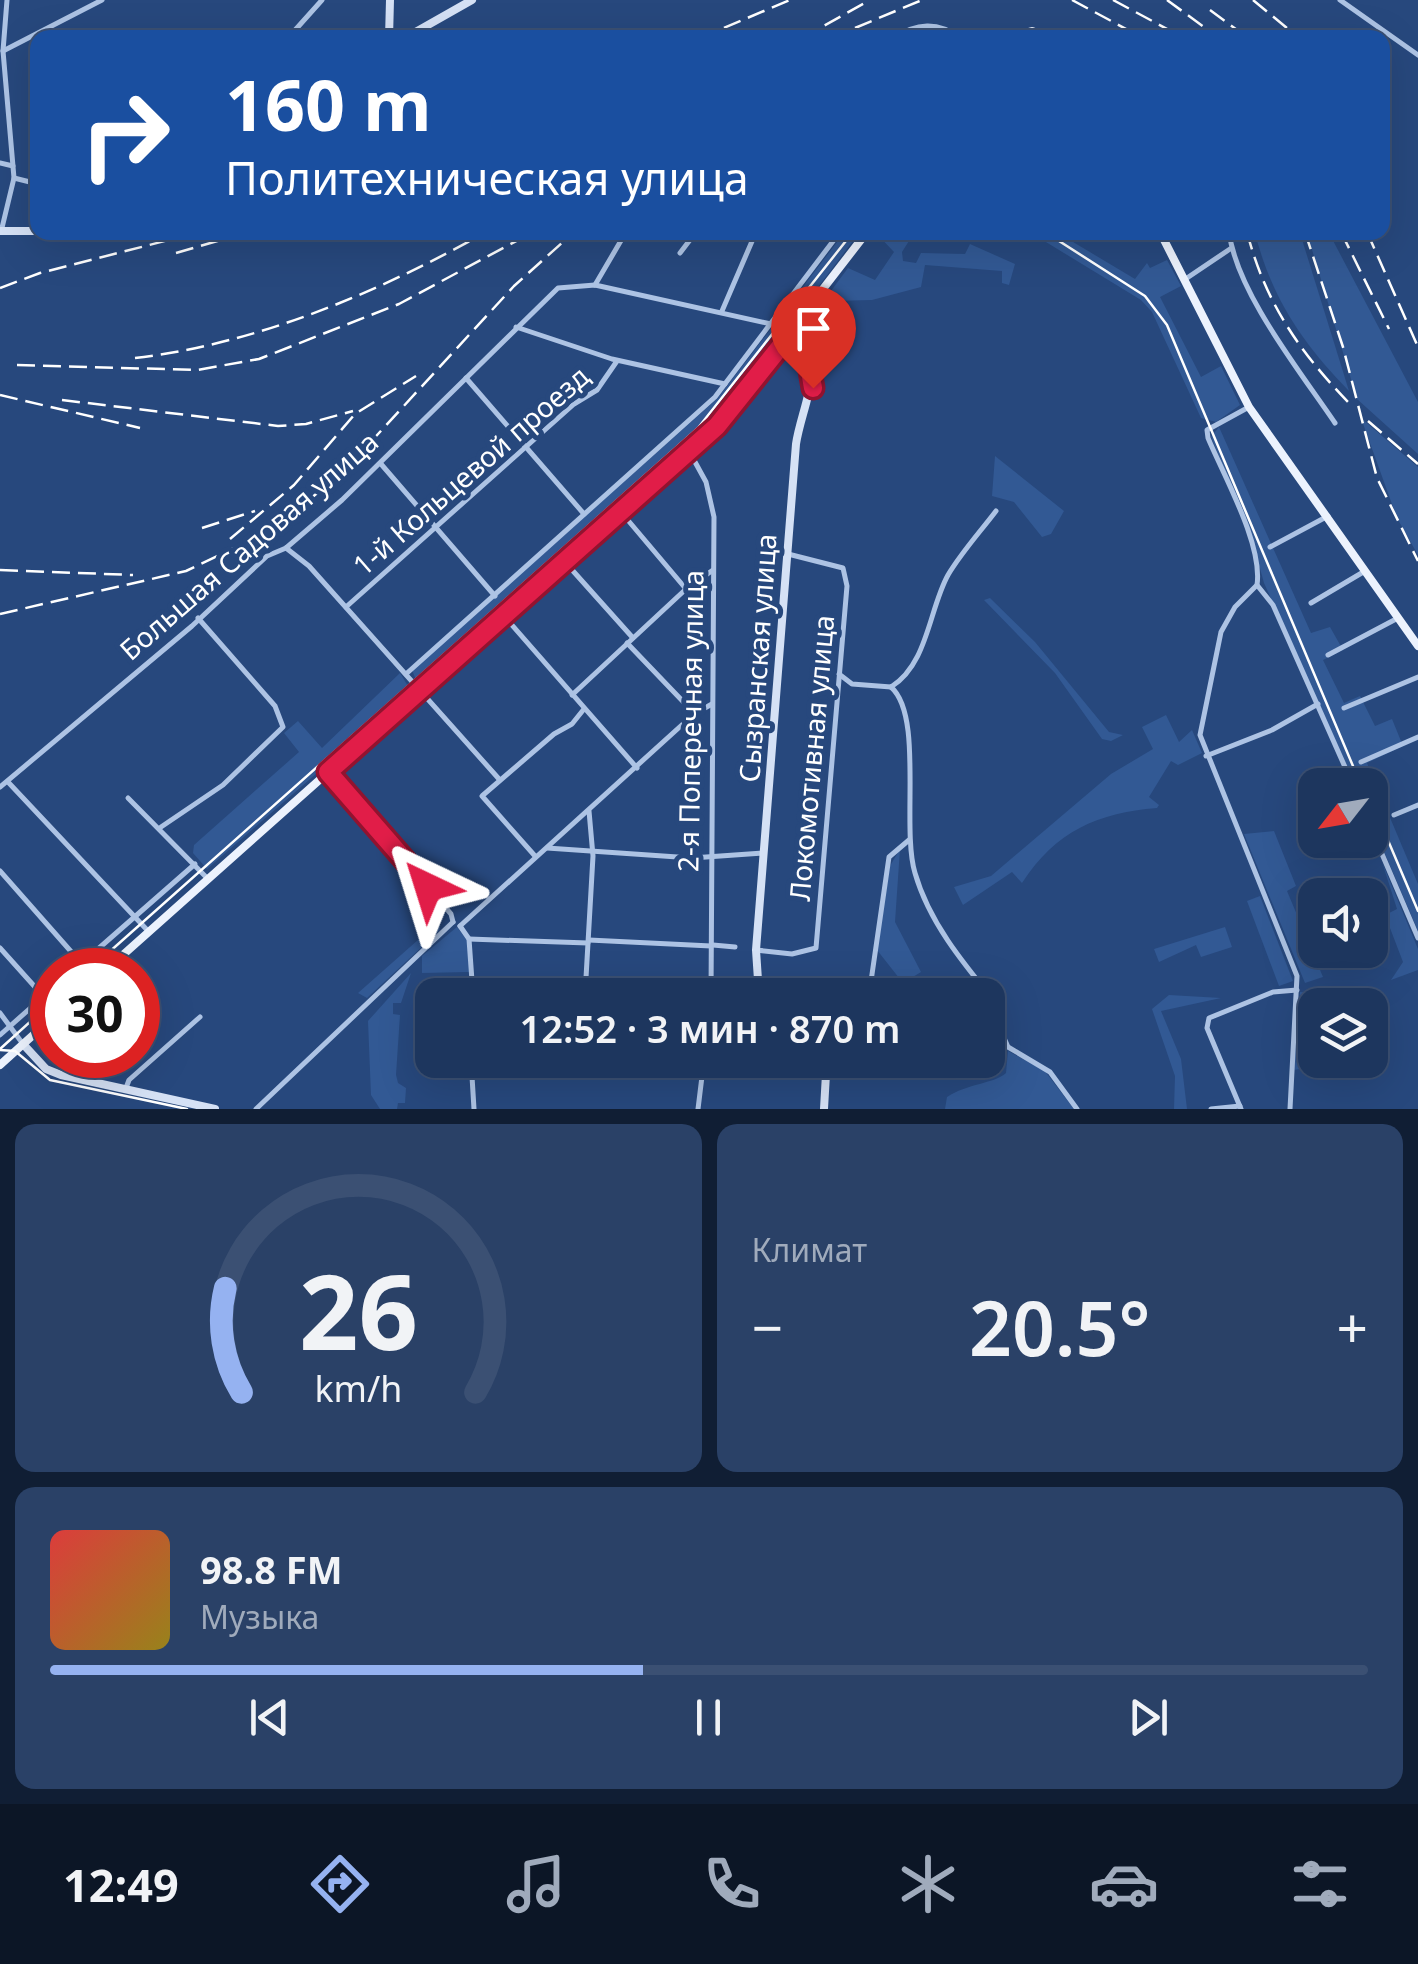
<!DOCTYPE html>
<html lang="ru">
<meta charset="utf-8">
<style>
body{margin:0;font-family:"Noto Sans",sans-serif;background:#2a4167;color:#f1f3f6;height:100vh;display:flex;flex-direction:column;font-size:38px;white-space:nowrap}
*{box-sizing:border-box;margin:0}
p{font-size:32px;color:#a0abbc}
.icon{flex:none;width:55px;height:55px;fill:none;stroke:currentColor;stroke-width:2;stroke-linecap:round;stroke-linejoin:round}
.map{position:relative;height:1109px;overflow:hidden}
.drawer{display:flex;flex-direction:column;gap:15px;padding:15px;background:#101e34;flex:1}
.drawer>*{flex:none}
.banner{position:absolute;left:30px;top:30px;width:1360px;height:210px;border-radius:20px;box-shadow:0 10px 40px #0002,0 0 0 2px #3b5073;background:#1a4fa0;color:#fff;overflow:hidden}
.needle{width:65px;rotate:239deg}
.tools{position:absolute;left:1298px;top:768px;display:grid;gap:20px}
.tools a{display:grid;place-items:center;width:90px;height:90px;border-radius:20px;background:#1d365e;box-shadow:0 10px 40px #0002,0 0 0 2px #3b5073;font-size:50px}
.speed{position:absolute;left:30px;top:948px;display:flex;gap:20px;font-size:50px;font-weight:700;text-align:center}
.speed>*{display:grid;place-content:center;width:130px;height:130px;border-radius:50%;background:#1d365e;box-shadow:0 10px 40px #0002,0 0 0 2px #3b5073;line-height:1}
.speed .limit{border:15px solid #d22;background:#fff;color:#111}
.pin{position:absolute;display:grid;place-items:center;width:85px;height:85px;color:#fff;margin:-102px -42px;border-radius:50% 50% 50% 0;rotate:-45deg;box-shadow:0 0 10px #0007}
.pin .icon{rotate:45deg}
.me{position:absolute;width:110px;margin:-55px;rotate:319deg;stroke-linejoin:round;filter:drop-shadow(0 0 8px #0008)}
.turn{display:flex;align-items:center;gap:35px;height:210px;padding:0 30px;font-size:45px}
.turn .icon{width:130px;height:130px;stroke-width:2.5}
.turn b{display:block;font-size:70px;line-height:85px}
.big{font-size:75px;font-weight:600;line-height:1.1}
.drawer .tile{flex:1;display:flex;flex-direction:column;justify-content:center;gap:15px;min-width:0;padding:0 35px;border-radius:20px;background:#2a4167}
.drawer .dial{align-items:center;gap:0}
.dial svg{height:260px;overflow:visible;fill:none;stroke:#3b5073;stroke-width:7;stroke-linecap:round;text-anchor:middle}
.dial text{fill:#f1f3f6;stroke:none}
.song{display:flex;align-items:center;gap:30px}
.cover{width:120px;height:120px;border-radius:15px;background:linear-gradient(135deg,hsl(0 70% 55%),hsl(50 70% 35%))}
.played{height:10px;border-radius:5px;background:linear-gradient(90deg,#95b2f1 45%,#3b5073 45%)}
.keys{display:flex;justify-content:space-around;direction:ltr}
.heat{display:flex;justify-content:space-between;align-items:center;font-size:55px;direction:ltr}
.drawer .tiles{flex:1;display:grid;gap:15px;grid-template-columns:1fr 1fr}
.tile:last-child{grid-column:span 2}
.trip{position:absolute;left:415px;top:978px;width:590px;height:100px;border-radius:20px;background:#1d365e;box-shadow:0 10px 40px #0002,0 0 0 2px #3b5073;font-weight:600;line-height:100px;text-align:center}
.tabs{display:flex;height:160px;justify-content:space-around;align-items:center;background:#0c1626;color:#a0abbc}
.tabs .icon{width:70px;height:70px}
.tabs .selected{color:#95b2f1}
.tabs b{font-size:45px;color:#f1f3f6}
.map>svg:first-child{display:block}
</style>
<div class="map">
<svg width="1418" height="1109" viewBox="0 0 1418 1109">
<rect width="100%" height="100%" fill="#27487d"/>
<g fill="#325994">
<path d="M875,232L914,233L902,252L903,261L916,263L921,253L965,254L970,244L1015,264L1009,285L1002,283V271L925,265L921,287L872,300L833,301L828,295L848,268L875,280L894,252Z"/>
<path d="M844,233H859L732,401L702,432L423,680H416L412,670L718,398Z"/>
<path d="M1039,233H1058L1135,279L1147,263L1150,268L1167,260L1181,286L1160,297L1201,377L1221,366L1240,405L1216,422L1201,418L1152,312L1141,300L1041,239Z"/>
<path d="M1255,233H1300L1349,391C1303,344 1272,299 1255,233Z"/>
<path d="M1307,233H1329L1418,402V454L1357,399Z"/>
<path d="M1361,418L1418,467V555L1397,518Z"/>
<path d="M1219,427L1311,633L1330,627L1343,650L1323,660L1344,703L1360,696L1375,726L1392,719L1403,746L1367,763L1418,884V931L1370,819V785H1355L1264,583L1250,532L1211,437Z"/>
<path d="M995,456L1064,511L1051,534L1042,537L1014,502L992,496Z"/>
<path d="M990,598L1035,642L1109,732L1123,735L1111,741L1102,739L1055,673L984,600Z"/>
<path d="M400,673L411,691L207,869L193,853L194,845L299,752L284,733L298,721L322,748Z"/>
<path d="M1166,715L1179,742L1192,730L1202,753L1178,765L1171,761L1149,797L1159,805L1157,808C1097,813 1056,831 1022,883L1012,872L963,905L954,887L991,876L1111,774L1153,749L1142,727Z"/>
<path d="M1274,831L1296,886L1287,891L1323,977L1305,983L1244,834Z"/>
<path d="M900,849L895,922L921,972L903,983L877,950L890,866Z"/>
<path d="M1382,862L1418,949V970L1391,980L1403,962L1385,915L1397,909Z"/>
<path d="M1260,896L1293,981L1279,986L1247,901Z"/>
<path d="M428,898L445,915L439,921L440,930L367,998L358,993L427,932L419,906Z"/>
<path d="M457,927L467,940L470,972L422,973V956Z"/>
<path d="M1225,927L1232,947L1201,957L1196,945L1159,962L1154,949Z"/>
<path d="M411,973L401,1003H393V1014L400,1015L396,1075L398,1083L406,1088L405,1103H398L397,1109H380L371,1095L368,1021Z"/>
<path d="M1300,992L1354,995L1358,1005H1315V1060H1358L1294,1070Z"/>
<path d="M1169,995L1221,998L1161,1011L1181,1059L1187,1109H1174L1175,1076L1152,1009Z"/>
<path d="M1008,1051L1044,1070L1074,1109H945L947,1097C966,1084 996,1083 1006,1073Z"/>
</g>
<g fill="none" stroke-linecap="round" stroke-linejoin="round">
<g stroke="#adc3e4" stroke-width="5">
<path d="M1340,0L1418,55"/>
<path d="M288,38L322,0"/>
<path d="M895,38C915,23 939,21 959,38"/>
<path d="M3,51L102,0"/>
<path d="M0,163L13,166"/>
<path d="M14,178L38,184"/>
<path d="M1,232L14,178L3,51L7,0"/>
<path d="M1024,232L1036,239"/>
<path d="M1229,232C1237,293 1300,371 1335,423"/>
<path d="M680,253L696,232"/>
<path d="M1184,280L1230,249"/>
<path d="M595,285L626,232"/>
<path d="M722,311L756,232"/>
<path d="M516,327L612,359L725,384"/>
<path d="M466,378L584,514"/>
<path d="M1249,407L1207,430L1208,438C1224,476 1263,545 1257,585L1273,605L1353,785"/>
<path d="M689,451L706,482L714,517L711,995"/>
<path d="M381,464L495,596"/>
<path d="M621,512L686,589"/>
<path d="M1270,547L1328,516"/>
<path d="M286,548L309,566L499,779"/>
<path d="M565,562L633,638"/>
<path d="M1257,585L1235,607L1221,632L1200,735L1297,976L1290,1109"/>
<path d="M1311,603L1365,571"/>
<path d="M346,607L574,404L597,390L617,361"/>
<path d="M504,616L637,768"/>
<path d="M627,643L694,713"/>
<path d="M1328,655L1398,618"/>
<path d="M406,674L715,397L840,232"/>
<path d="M839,674L852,684L891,687"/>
<path d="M891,687C924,716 901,827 915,873C929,922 963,963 995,1002L993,1013L1008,1047L1050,1072L1077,1109"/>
<path d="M891,687C928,664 929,609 948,575C961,553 980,532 996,511"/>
<path d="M572,695L686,589L713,570"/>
<path d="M1344,708L1418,677"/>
<path d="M1206,756L1272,730L1318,704"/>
<path d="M1361,762L1418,737"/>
<path d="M329,772L451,914L453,922"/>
<path d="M8,782L149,932"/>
<path d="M0,787L192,626L267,556L286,548L342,500L558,288L595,285L771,324"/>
<path d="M128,798L208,879"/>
<path d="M1394,815L1418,805"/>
<path d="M1370,826L1418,938"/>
<path d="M161,827L223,785L283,727L275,706L198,618"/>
<path d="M547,848L692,858L763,853"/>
<path d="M535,856L482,796L554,734L572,724L584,709"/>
<path d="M0,871L82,964"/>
<path d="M460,926L694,714L712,704"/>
<path d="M460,926L469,939L473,995"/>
<path d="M469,939L588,943"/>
<path d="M589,940L711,946"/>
<path d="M713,945L735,947"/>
<path d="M0,948L44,997"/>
<path d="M756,950L792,954L816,948L847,586L843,568L788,554"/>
<path d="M74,970L195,864"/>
<path d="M585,995L593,856L589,811"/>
<path d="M869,995L889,857L909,840"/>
<path d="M0,1013L23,1044"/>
<path d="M0,1035L52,989"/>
<path d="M471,1060L474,1109"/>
<path d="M126,1088L129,1080L200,1017"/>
<path d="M256,1109L453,922"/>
<path d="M698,1109L704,1060"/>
<path d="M1211,1109L1240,1106"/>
<path d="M1241,1109L1207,1028L1209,1018L1273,992L1297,990"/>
</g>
<g stroke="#d5e1f5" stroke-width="8">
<path d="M389,38L390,0"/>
<path d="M405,38L472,0"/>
<path d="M0,231H38"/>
<path d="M759,995L756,950L796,444C802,404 828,367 792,332"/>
<path d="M23,1044L46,1069L61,1075L215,1109"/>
<path d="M816,1060L826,1074L824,1109"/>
</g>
<g stroke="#ecf2fd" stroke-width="8">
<path d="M1007,38L1032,31L1052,38"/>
<path d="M1160,232L1249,407L1418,646"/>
<path d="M106,970L717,426L867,232"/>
<path d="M0,1065L52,1018"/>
</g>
<g stroke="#fff" stroke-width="2.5">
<path d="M1045,232L1145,296L1167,325L1361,785"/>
<path d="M1370,798L1418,911"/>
<path d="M89,970L698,428L853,232"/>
<path d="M0,1049L52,1002"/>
<path d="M0,1050L15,1051L50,1080L187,1109"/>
</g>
<g stroke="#fff" stroke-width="2.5" stroke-dasharray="18 8" stroke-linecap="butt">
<path d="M1072,0L1143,38"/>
<path d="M1113,0L1184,38"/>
<path d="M1167,0L1219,38"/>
<path d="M1253,0L1299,38"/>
<path d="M1210,10L1248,38"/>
<path d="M700,38L790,0"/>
<path d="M802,38L870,0"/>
<path d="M831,38L922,0"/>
<path d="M1247,232C1265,302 1299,351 1348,402"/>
<path d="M1305,232L1343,347L1377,478L1418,561"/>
<path d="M1341,232L1389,329"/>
<path d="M1367,232L1418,347"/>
<path d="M176,253L248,232"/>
<path d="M0,288L40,273L200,232"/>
<path d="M135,358C257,344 379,292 486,232"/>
<path d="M17,365L197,370L259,359L399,304L533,232"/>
<path d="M0,395L140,428"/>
<path d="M62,400L278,426L306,424L353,411"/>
<path d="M1368,421L1418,464"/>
<path d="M202,528L255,511"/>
<path d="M230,539L294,485L355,414L416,376"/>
<path d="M0,570L133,575"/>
<path d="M0,614L186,571L274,529L345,470L514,286L574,232"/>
</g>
</g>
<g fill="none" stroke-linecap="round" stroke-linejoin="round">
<g stroke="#92132f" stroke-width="25">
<path id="route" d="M428,887L328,772L717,426L792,332L806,348L813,388"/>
</g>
<use href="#route" stroke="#e11d48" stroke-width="18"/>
</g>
<g text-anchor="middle" stroke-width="10" stroke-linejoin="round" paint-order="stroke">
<g font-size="28" fill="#fff" stroke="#27487d">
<text transform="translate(471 471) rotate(-41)" y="10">1-й Кольцевой проезд</text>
<text transform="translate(249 546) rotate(-41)" y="10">Большая Садовая улица</text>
<text transform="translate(758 658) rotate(-86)" y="10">Сызранская улица</text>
<text transform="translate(691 721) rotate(-89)" y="10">2-я Поперечная улица</text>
<text transform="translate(812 758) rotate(-85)" y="10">Локомотивная улица</text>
</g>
</g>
</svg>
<div class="tools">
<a><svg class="needle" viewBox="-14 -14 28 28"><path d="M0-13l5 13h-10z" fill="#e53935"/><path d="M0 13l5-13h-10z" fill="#a0abbc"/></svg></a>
<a><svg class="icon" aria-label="sound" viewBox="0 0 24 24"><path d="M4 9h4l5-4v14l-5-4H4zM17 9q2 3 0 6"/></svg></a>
<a><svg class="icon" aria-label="layers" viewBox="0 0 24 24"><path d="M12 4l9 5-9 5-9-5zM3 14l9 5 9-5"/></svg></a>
</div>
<div class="speed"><div class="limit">30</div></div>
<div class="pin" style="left:813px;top:388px;background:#d93025"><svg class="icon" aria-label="arrive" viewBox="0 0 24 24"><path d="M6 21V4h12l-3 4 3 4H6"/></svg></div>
<svg class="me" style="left:428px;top:887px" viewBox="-20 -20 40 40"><path d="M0-17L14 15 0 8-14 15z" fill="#e11d48" stroke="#fff" stroke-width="4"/></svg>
<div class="trip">12:52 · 3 мин · 870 m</div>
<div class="banner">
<div class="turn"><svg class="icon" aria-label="right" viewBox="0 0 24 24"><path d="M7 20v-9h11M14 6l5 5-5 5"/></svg><div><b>160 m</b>Политехническая улица</div></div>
</div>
</div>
<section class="drawer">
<div class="tiles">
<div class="tile dial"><svg viewBox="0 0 100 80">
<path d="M14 69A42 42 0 1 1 86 69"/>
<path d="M14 69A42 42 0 0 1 9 37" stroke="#95b2f1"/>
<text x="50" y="56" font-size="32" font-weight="700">26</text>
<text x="50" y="72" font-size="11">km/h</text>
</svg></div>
<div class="tile"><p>Климат</p>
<div class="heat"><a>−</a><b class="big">20.5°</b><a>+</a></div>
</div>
<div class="tile">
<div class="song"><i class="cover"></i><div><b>98.8 FM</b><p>Музыка</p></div></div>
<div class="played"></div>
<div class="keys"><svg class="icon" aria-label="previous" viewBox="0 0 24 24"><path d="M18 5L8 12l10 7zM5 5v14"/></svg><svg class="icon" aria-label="pause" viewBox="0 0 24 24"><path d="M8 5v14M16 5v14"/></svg><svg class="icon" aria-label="next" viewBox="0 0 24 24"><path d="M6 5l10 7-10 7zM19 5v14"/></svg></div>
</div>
</div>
</section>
<nav class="tabs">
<b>12:49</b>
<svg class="icon selected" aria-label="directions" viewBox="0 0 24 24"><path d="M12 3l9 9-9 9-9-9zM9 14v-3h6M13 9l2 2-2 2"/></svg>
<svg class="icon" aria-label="music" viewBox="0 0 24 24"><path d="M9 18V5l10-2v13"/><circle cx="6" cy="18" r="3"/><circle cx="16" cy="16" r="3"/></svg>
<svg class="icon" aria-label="phone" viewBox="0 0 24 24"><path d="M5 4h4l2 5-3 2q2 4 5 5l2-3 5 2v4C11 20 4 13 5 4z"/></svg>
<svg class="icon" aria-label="climate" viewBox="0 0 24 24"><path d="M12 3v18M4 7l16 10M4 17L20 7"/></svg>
<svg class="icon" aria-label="car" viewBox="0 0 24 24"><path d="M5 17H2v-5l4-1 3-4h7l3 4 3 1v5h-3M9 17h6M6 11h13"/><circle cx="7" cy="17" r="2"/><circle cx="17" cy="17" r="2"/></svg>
<svg class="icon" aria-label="filters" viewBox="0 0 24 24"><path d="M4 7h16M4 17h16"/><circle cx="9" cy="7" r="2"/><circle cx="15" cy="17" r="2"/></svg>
</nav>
